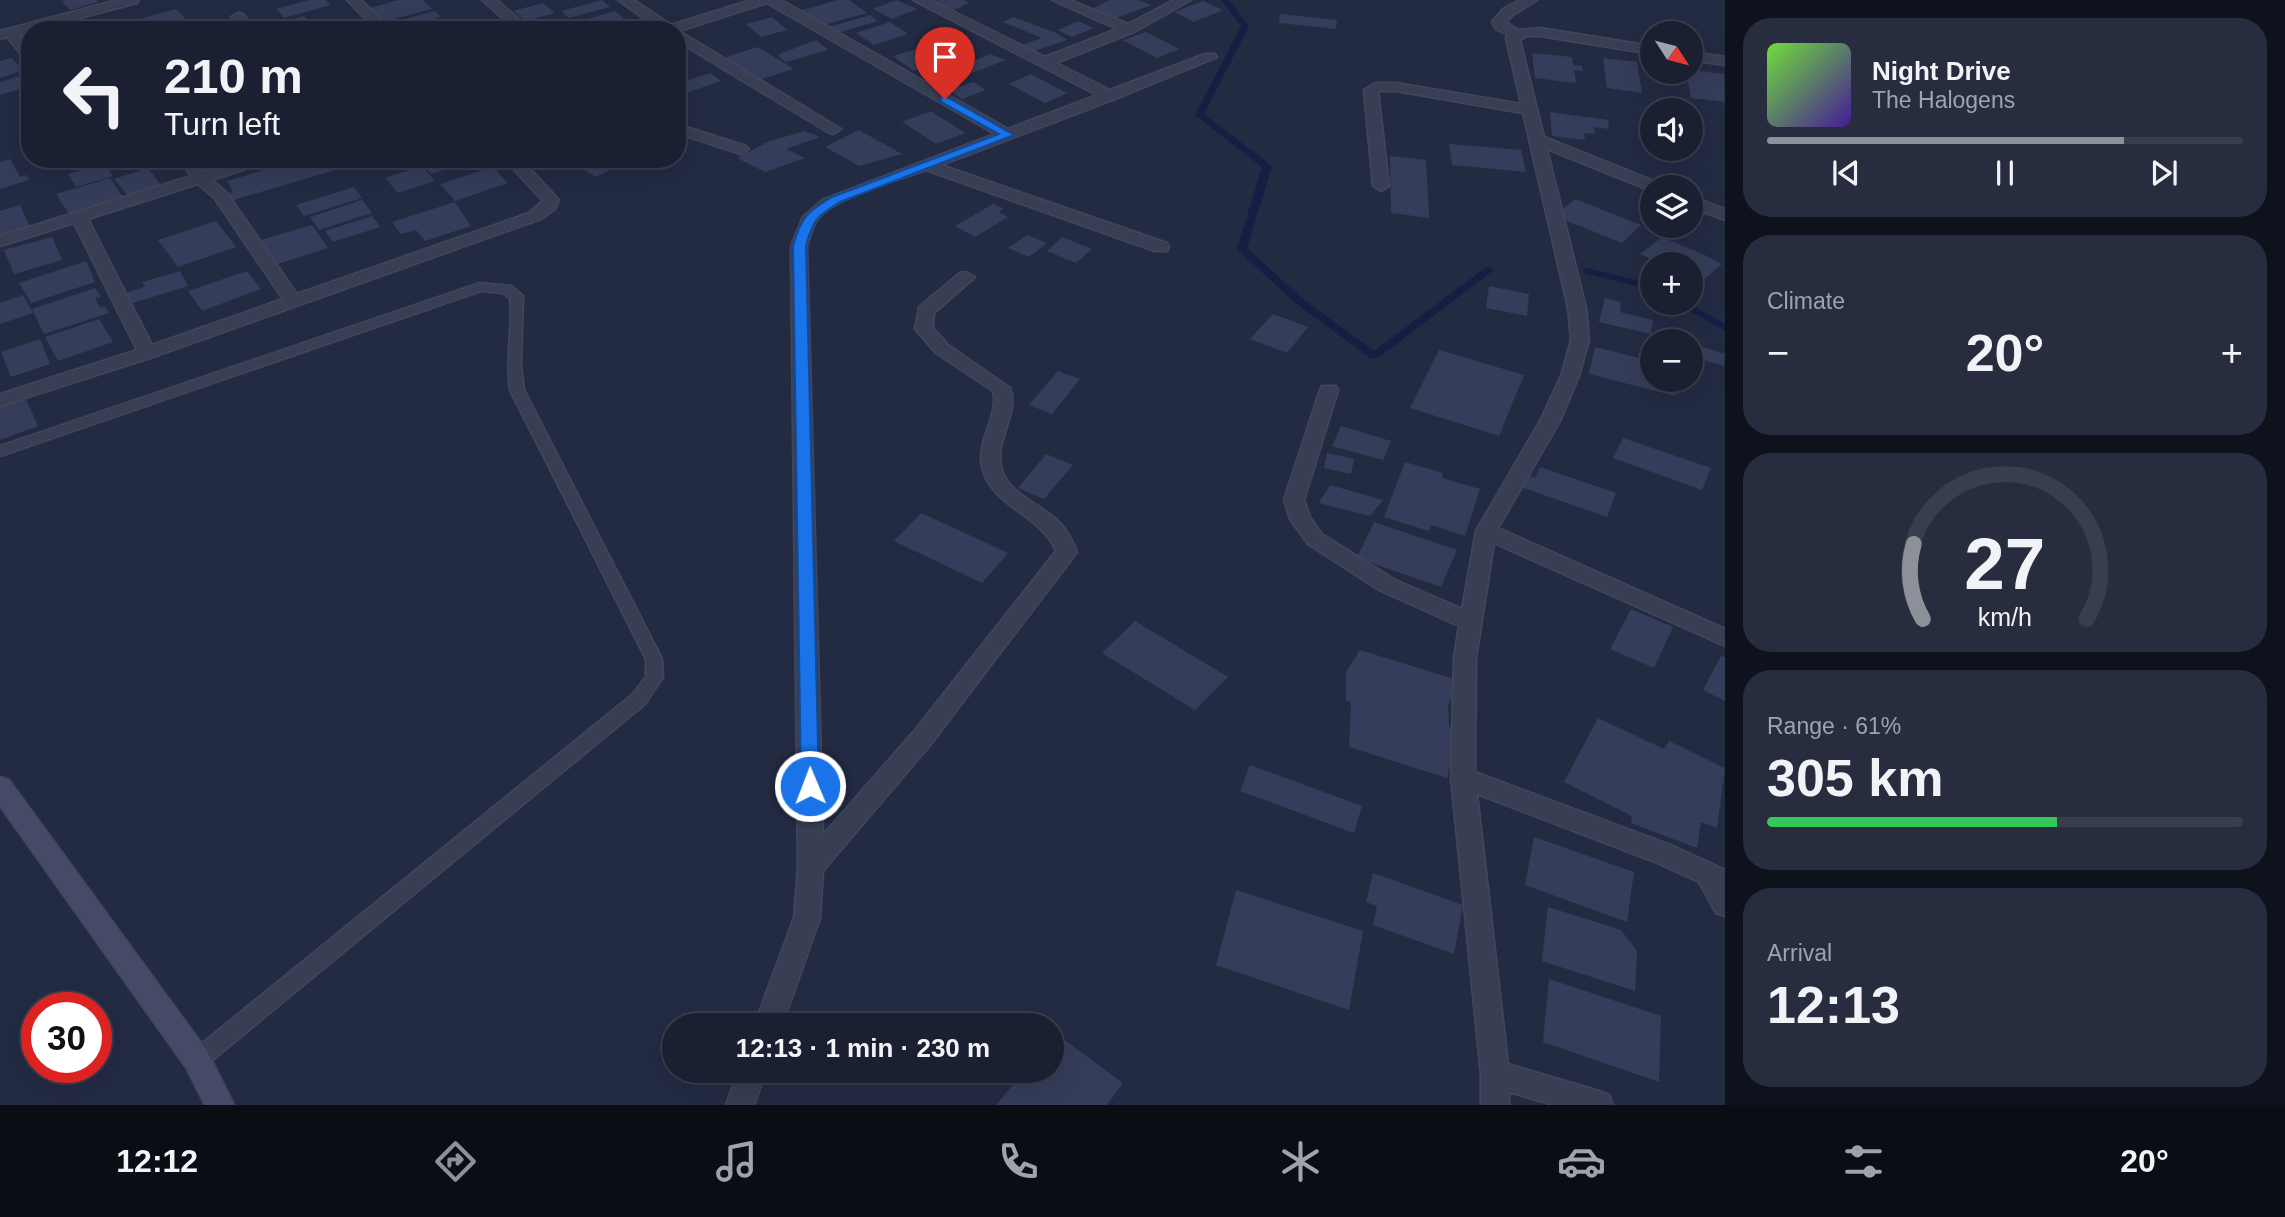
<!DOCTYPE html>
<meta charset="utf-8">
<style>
body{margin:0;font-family:Arial,sans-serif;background:#272d3e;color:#f1f3f6;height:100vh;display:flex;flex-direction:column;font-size:26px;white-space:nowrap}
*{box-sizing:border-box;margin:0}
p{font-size:23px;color:#9fa3ac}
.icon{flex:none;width:38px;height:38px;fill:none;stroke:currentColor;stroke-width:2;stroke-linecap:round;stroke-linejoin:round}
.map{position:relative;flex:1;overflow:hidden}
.details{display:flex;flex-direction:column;gap:18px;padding:18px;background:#0e121c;width:560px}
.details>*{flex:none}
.top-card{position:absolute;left:21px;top:21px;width:665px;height:147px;border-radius:28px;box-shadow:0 7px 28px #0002,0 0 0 2px #383e4d;background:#1a2032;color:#f1f3f6;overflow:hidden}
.needle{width:46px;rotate:126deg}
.buttons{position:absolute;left:1640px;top:21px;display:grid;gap:14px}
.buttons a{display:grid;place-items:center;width:63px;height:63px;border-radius:50%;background:#1a2032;box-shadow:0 7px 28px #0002,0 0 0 2px #383e4d;font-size:35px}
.speed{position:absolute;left:21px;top:992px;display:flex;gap:14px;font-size:35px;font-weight:700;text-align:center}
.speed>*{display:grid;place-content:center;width:91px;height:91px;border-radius:50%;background:#1a2032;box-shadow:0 7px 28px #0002,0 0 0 2px #383e4d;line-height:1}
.speed .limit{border:10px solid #d22;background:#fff;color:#111}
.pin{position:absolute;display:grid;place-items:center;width:60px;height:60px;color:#fff;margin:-72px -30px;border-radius:50% 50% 50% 0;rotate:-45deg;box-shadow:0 0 7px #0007}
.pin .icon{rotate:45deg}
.me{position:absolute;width:77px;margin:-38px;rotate:359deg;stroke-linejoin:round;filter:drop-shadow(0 0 5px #0008)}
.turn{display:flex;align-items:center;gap:24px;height:147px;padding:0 28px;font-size:32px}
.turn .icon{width:91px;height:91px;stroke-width:2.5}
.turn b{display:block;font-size:49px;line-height:60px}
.big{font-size:52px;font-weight:700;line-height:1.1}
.details .widget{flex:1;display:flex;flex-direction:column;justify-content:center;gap:10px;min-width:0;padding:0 24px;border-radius:28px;background:#272d3e}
.details .dial{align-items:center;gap:0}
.dial svg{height:182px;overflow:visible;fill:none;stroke:#383e4d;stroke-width:7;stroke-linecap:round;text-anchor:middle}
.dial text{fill:#f1f3f6;stroke:none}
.song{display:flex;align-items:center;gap:21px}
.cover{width:84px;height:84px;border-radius:10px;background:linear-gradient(135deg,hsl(100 70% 55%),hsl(260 70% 35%))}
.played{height:7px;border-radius:4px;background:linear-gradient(90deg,#8c9099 75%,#383e4d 75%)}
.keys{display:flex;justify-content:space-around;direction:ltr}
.heat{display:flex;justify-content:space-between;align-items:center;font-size:38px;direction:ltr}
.charge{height:10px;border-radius:5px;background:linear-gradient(90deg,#34c759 61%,#383e4d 0)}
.trip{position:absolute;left:662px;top:1013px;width:402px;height:70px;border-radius:35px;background:#1a2032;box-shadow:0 7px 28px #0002,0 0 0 2px #383e4d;font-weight:700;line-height:70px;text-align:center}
.dock{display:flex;height:112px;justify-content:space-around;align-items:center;background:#0a0d14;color:#9fa3ac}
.dock .icon{width:49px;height:49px}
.dock .active{color:#8c9099}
.dock b{font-size:32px;color:#f1f3f6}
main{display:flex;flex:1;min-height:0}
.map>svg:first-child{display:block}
</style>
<main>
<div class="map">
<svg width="1725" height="1105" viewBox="0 0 1725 1105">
<rect width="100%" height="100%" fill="#232b43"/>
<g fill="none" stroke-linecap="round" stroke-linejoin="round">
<g fill="#151e43" fill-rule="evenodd">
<path d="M1221,0H1229L1249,26L1204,114L1272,166L1247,248L1302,298L1374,351L1485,268L1489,267L1494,270L1378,358H1370L1294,302L1237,249L1262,167L1195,115L1241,26Z"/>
<path d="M1587,268L1652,284V290L1583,273V269Z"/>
<path d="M1676,303H1688L1725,324V331Z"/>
</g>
</g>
<g fill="#353d5a">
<path d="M67,0H96L98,2L70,10L62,1Z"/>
<path d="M309,0H325L331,5L284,18L276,9Z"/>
<path d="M399,0H423L432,9L382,22L369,8Z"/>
<path d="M602,0L610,7L569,18L561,11Z"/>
<path d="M838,0H849L867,13L820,26L799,11Z"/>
<path d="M896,0L917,9L892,19L873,9Z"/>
<path d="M939,0H963L970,3L953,10L931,3Z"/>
<path d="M1109,0H1137L1152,5L1116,18L1092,9Z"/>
<path d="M1203,1L1223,10L1194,22L1174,12Z"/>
<path d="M543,3L555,13L525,21L513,11Z"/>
<path d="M176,9L192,26L180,30H149L140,19Z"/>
<path d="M434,11L441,17L397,29L391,23Z"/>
<path d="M615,11L624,18L590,28L581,21Z"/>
<path d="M1280,14L1337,20L1336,29L1279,23Z"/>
<path d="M870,15L878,21L838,33L829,27Z"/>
<path d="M304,16L312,24L293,30H259Z"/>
<path d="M772,17L787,30L761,37L746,24Z"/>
<path d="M1013,17L1056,33L1067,40L1028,53L1018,46L1042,38L1003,22Z"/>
<path d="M342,19L352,30H303V29Z"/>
<path d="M1079,21L1093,28L1072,37L1058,30Z"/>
<path d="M890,22L908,34L874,45L856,33Z"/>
<path d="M1146,32L1179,49L1157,58L1123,40Z"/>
<path d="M816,40L828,50L786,62L777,55Z"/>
<path d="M758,47L794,69L756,81L726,57Z"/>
<path d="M920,48L941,62L914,71L893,56Z"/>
<path d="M1532,53L1572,57L1573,65L1582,66L1583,71L1574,70L1576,83L1535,78Z"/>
<path d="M990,54L1006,60L969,74L958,67Z"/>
<path d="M11,58L24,70L0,78V61Z"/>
<path d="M1603,58L1637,62L1642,93L1607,88Z"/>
<path d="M1690,70L1724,74L1725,102L1691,98L1686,72Z"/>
<path d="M30,73V86L0,95V82Z"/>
<path d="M710,73L721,81L677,96V84Z"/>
<path d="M1031,74L1067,93L1045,103L1009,84Z"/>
<path d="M973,82L986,90L962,99L949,90Z"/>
<path d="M931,111L965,133L936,144L902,122Z"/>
<path d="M1550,112L1608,120L1609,129L1594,127L1595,134L1584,133L1585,140L1552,136Z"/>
<path d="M859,130L902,154L859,166L825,147Z"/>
<path d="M805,131L820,137L786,149L805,158L765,172L737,158L770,141Z"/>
<path d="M1449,144L1521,150L1526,172L1452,165Z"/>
<path d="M1390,156L1426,160L1429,218L1391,213Z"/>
<path d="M10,159L20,177L27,175L29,180L0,189V162Z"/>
<path d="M197,159H240V160L205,171Z"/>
<path d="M302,159H335L342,168L230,201L225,194L233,192L227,181Z"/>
<path d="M439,159H469L471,162L431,174L424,164Z"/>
<path d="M576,159H603L616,167L596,177L570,162Z"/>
<path d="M104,163L113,176L76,187L68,174Z"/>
<path d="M422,166L435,181L398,193L385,178Z"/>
<path d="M493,167L508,183L455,201L440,184Z"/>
<path d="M148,168L161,185L128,196L114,179Z"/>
<path d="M110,178L123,197L69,214L56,194Z"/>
<path d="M354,187L362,198L304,216L296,205Z"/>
<path d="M1575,199L1641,225L1622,243L1555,216Z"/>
<path d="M362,200L372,213L319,230L310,217Z"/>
<path d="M455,202L471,226L425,241L416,230L401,234L392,222Z"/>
<path d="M993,204L1004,209L999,212L1008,217L975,237L955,226Z"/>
<path d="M20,205L30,227L0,236V211Z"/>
<path d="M1652,211V226H1685L1672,235L1639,220Z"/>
<path d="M372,216L380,227L333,242L325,231Z"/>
<path d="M216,221L236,247L178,267L158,240Z"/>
<path d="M312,225L328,248L271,266L262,252L268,251L261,240Z"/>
<path d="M1027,235L1047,243L1029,257L1008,248Z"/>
<path d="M52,237L62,260L14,274L4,250Z"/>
<path d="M1062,237L1092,249L1076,263L1047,251Z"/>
<path d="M1662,237L1707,256L1722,264L1702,281L1690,276V264H1663L1640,254Z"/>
<path d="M86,261L95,282L31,303L19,283Z"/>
<path d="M180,271L188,286L130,304L125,293L145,287L142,282Z"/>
<path d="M247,271L261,289L202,311L188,291Z"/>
<path d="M1489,286L1529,294L1527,316L1486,308Z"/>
<path d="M95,288L101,297L95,298L100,308L105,306L109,313L44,334L32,309Z"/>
<path d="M23,295L33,313L0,324V303Z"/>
<path d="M1605,298L1621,302L1620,312L1653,320L1651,334L1599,322Z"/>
<path d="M1273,314L1308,327L1287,353L1250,339Z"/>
<path d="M99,319L113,342L58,361L45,337Z"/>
<path d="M40,339L50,364L11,377L1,352Z"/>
<path d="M1690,343L1725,354L1724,366L1690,356Z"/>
<path d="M1595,347L1652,361V380H1677L1675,396L1589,374Z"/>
<path d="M1439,350L1524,375L1499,436L1410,408Z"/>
<path d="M1058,371L1080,379L1052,414L1029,405Z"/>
<path d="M24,395L38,426L0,440V403Z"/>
<path d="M1341,426L1391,441L1383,460L1332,446Z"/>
<path d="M1623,438L1711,468L1702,490L1613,458Z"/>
<path d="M1327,453L1354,459L1351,474L1324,468Z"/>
<path d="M1046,454L1073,465L1044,499L1018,488Z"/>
<path d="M1405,462L1443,473L1442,478L1480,489L1465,536L1431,525L1429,531L1384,517Z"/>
<path d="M1540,467L1616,493L1607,517L1518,486L1524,474L1535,478Z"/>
<path d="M1330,485L1383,500L1370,516L1319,503Z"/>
<path d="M921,513L1008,553L982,583L894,541Z"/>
<path d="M1374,522L1457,550L1441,587L1357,558Z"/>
<path d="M1631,609L1673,627L1654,668L1610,649Z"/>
<path d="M1135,621L1228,677L1195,710L1102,653Z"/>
<path d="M1360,650L1461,681L1448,705L1449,727L1457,729L1447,778L1349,747L1351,702L1346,701V672Z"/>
<path d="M1721,656L1725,657V701L1703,690Z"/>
<path d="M1598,718L1664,749L1669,741L1725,768L1717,828L1701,822L1697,848L1631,823L1632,816L1564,782Z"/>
<path d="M1250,765L1362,806L1354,833L1240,791Z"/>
<path d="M1534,837L1634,872L1627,922L1525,885Z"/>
<path d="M1373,873L1463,905L1454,954L1373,925L1377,906L1366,902Z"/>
<path d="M1236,890L1363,931L1349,1010L1216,965Z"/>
<path d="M1548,907L1621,930L1637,951L1635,991L1542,961Z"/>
<path d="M1549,979L1661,1016L1659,1082L1543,1042Z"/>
<path d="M1055,1033L1123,1083L1107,1105H996L1024,1071H1052V1037Z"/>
</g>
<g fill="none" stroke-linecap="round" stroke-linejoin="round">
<g stroke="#42465c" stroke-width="3">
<path id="lane" d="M480,283L511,286L523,296L521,366L524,390L662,659L663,677L645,704L204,1067L197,1070L190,1067L186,1060L190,1053L633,694L646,677V659L510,390C505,359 513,329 510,298L503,293L481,291L0,456V446Z"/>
</g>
<g stroke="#42465c" stroke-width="3">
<g id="street">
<path d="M117,0H139L137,3L19,34L30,47V60L25,59L7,37L0,39V31Z"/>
<path d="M347,0H361L391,30H376Z"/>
<path d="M482,0H497L531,30H516Z"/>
<path d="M618,0H634L671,25L751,0H781L1008,129L1097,95L913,0H930L1045,57L1117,29L1052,0H1070L1128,24L1174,0H1191L1134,32L1056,63L1110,90L1205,54H1215L1217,57L1115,99L941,165L1167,243L1169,247L1167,251H1155L926,170C899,180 834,197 817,220C812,228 810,237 807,246L823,835L915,730L1056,551C1042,516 995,508 983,471C974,442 1000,416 993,391L936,353L915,329L919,307L960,273L966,272L975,277L934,313L933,328L948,345L1010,388C1021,413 991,443 1003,473C1012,495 1041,505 1057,520C1067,529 1072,540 1077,552L931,744L823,871L820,918L782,1026H754L794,918L798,867L791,246L803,217L822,200L995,134L767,3L679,31L841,129L833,134L828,132L677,41V30H660Z"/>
<path d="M1520,0H1537L1513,15L1506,22L1518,30L1540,28L1652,46V54L1540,36H1527L1520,40L1544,137L1661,184L1663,187H1652V191L1649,190L1547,149L1586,308L1589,340L1579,376L1560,421L1498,528L1725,629V646L1494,543L1476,658L1475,772L1673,846L1725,870V916L1716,913L1699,882L1655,862L1477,794L1508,1064L1599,1091L1609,1095L1613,1105H1553L1509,1092V1105H1481V1074L1451,778L1454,658L1459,626L1379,590L1308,544L1290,519L1284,500L1320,390L1322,386H1336L1338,390L1304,500L1310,517L1322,534L1395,580L1462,609L1476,531L1540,421L1561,376L1571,340L1568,308L1523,113L1396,91H1378L1389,186L1381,191L1373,186L1364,90L1375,83H1396L1521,104L1506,38L1508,35L1496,29L1492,22L1503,9Z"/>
<path d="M238,13L243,14L256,30H242L231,17Z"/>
<path d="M1690,52L1725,57V65L1690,60Z"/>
<path d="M677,124L746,146L749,149L741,154L677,133Z"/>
<path d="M179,159H195L204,172L245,159H270L267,162L212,180L227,193L297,294L529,213L543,201L504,159H521L559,200L555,209L541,219L153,357L0,406V394L137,350L74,223L0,246V236L191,176ZM198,184L215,199L283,299L152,345L88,219Z"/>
<path d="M1690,196L1725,209V220L1690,207Z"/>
<path d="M738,1071H766L754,1105H726Z"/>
</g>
</g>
<g stroke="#42465c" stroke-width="3">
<path id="secondary" d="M0,777L9,780L207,1051L234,1105H205L187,1069L0,806Z"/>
</g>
<use href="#lane" fill="#383e53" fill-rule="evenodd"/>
<use href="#street" fill="#383e53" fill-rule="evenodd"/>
<use href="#secondary" fill="#454b66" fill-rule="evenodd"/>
</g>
<path fill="#1a73e8" stroke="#114b97" stroke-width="2" d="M945,96L1014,135L840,202C817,216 813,219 806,246L819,786L816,791L810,793L803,791L801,786L793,246C801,217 807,212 832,197L999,134L941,102V97Z"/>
</svg>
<div class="buttons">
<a><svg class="needle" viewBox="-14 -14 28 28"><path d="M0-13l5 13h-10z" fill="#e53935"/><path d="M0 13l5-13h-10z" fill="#9fa3ac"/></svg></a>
<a><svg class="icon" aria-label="sound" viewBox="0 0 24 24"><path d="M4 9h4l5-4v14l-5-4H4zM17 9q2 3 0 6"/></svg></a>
<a><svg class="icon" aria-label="layers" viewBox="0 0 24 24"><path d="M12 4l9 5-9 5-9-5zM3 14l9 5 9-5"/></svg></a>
<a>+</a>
<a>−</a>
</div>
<div class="speed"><div class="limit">30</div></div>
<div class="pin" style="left:945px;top:99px;background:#d93025"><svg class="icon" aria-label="arrive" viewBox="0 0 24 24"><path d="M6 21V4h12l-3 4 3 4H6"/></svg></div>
<svg class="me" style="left:810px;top:786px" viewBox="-20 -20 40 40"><circle r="17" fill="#1a73e8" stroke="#fff" stroke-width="3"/><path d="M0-11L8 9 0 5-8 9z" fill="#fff"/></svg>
<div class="trip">12:13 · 1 min · 230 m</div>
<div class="top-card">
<div class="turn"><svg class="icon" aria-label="left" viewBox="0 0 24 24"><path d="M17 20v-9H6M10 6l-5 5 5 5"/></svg><div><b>210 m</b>Turn left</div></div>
</div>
</div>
<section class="details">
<div class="widget">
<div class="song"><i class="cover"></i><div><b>Night Drive</b><p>The Halogens</p></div></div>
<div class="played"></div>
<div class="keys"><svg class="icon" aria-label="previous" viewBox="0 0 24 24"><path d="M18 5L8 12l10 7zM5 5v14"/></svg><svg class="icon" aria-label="pause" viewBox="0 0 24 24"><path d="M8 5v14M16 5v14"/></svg><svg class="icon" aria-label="next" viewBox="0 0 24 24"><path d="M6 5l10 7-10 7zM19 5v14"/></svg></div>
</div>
<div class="widget"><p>Climate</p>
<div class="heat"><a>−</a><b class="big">20°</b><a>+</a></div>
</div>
<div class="widget dial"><svg viewBox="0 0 100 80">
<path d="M14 69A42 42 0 1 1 86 69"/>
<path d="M14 69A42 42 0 0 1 10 36" stroke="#8c9099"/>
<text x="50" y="56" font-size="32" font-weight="700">27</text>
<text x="50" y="72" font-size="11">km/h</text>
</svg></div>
<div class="widget"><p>Range · 61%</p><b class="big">305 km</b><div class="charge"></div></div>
<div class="widget"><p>Arrival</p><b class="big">12:13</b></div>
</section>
</main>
<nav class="dock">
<b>12:12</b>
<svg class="icon active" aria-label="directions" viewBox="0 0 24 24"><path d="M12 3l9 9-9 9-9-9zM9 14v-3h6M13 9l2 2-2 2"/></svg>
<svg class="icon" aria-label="music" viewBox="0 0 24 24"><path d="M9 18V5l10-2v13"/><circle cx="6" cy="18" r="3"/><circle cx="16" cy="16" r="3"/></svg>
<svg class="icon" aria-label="phone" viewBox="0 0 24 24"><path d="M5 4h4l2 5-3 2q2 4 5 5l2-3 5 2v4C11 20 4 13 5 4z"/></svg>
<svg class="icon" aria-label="climate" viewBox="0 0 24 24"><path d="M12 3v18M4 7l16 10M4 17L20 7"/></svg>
<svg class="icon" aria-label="car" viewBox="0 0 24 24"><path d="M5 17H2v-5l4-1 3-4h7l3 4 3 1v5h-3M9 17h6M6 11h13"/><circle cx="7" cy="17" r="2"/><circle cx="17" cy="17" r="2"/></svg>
<svg class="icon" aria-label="filters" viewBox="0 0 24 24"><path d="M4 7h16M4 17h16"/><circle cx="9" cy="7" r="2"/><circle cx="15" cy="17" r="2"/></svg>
<b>20°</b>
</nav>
